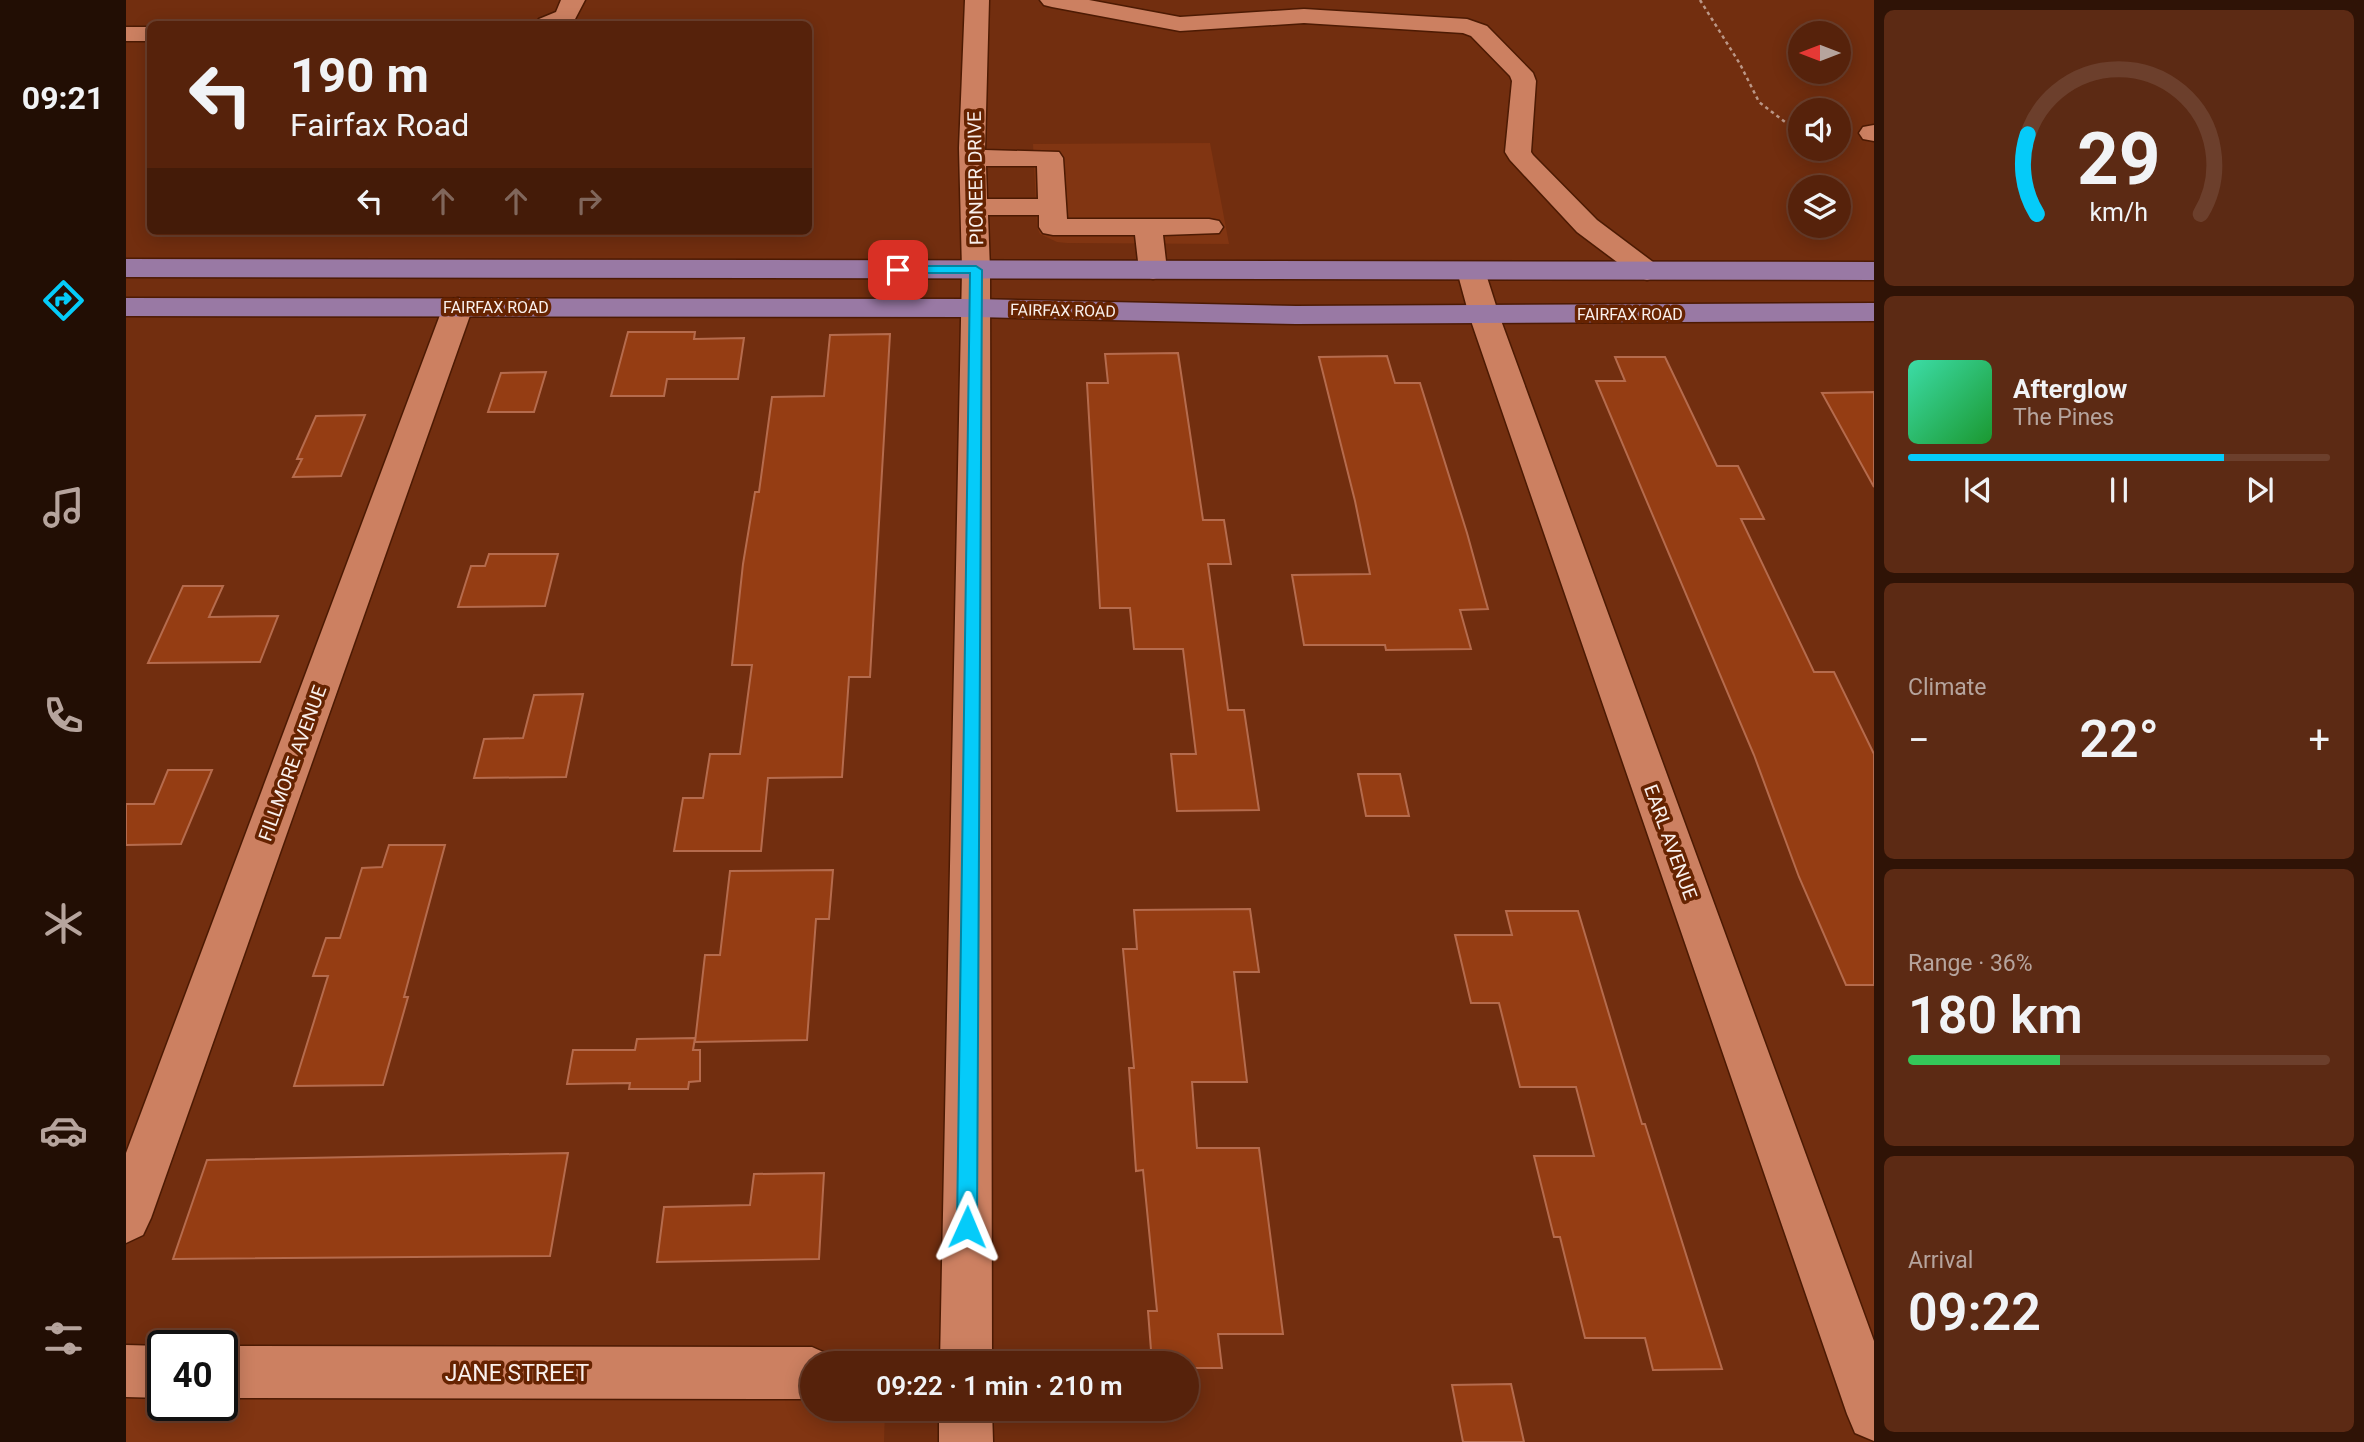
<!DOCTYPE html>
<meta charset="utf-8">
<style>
body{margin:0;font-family:Roboto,sans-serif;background:#5c2a14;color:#f1f3f6;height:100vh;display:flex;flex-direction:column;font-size:26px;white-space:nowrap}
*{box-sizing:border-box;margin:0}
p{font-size:23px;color:#b6a49d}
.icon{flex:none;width:38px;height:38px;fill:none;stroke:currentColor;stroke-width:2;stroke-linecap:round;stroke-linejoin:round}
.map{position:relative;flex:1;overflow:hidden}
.drawer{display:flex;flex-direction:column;gap:10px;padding:10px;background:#2f1306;width:490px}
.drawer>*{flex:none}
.guide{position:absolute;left:21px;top:21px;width:665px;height:214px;border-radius:10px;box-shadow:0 4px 18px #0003,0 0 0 2px #6c3f2c;background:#56220b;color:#f1f3f6;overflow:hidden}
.needle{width:46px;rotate:270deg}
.controls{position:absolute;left:1662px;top:21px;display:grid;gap:14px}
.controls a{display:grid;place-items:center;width:63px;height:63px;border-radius:50%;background:#56220b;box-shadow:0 4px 18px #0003,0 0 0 2px #6c3f2c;font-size:35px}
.speed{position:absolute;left:21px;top:1330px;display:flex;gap:14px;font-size:35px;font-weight:700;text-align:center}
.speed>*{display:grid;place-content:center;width:91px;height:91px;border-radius:50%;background:#56220b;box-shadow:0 4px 18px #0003,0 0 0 2px #6c3f2c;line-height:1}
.speed .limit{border:4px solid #111;border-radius:10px;background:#fff;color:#111}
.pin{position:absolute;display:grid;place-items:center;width:60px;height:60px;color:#fff;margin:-30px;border-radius:14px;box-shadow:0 4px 10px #0006}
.me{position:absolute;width:77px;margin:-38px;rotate:1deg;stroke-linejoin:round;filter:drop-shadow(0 0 5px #0008)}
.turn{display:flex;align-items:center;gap:24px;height:147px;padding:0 28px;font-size:32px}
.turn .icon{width:91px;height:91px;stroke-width:2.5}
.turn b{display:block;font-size:49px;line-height:60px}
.lanes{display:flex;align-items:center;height:66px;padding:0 28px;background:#0003;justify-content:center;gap:35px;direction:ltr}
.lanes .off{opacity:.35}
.big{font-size:52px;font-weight:600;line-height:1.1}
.drawer .card{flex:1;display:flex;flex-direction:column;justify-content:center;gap:10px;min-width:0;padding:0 24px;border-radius:10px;background:#5c2a14}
.drawer .dial{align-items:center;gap:0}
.dial svg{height:182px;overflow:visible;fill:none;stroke:#6c3f2c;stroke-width:7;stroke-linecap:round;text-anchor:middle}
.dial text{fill:#f1f3f6;stroke:none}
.song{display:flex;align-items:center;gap:21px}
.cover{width:84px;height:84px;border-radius:10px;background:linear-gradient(135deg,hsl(160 70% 55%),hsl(130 70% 35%))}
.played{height:7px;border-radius:4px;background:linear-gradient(90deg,#05cbf9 75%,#6c3f2c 75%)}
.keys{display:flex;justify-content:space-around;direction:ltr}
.heat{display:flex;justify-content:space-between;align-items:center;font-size:38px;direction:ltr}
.charge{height:10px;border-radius:5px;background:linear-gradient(90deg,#34c759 36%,#6c3f2c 0)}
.trip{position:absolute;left:674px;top:1351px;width:399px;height:70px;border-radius:35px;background:#56220b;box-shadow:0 4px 18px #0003,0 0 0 2px #6c3f2c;font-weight:600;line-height:70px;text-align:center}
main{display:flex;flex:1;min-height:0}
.menu{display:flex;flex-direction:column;width:126px;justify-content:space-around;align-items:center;background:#220e04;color:#b6a49d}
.menu .icon{width:49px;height:49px}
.menu .active{color:#05cbf9}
.menu b{font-size:32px;color:#f1f3f6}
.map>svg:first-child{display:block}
</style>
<main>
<nav class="menu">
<b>09:21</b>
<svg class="icon active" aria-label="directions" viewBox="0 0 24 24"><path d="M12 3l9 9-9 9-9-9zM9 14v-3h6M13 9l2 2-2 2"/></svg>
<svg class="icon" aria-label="music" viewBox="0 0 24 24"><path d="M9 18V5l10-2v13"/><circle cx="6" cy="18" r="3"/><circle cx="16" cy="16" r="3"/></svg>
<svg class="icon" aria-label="phone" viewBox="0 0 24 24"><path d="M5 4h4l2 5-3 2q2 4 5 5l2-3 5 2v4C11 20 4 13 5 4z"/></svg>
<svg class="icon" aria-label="climate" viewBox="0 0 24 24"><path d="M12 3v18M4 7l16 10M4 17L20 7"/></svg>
<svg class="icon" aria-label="car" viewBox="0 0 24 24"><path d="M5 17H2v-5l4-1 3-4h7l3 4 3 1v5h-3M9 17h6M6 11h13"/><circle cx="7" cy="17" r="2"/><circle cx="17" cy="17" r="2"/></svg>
<svg class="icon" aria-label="filters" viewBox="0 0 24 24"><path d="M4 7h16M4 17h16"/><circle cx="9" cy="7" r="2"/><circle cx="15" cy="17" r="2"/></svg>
</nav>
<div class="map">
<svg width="1748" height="1442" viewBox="0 0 1748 1442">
<rect width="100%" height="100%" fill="#722e0f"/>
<g fill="#813512">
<path d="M1084,143L1103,244L941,243L931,242L914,234L911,227L907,144Z"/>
<path d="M686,1377V1409H759L758,1442H0V1379H37V1405H96V1378Z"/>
</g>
<g fill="#953d13" stroke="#b56b4d" stroke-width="2">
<path d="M502,332H569L568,339L618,338L612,379H541L538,396H485Z"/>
<path d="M764,334L744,677H723L716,777L642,778L635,851H548L557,798H577L584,754H614L626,665H606L617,564L629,492H633L646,397L698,396L704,335Z"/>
<path d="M1052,353L1077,520H1098L1105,564H1082L1102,710H1118L1133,810L1051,811L1045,754H1070L1057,649H1008L1004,608H974L961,383H982L979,354Z"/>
<path d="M1261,356L1269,383H1294L1341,533L1362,609L1334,610L1345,649L1260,650L1259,645H1178L1166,575L1244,574L1229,501L1193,357Z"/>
<path d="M1489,357H1539L1591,466H1612L1638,519H1615L1688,672H1708L1748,754V985H1720L1673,877L1628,755L1470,381H1499Z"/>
<path d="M420,372L408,412H362L375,373Z"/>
<path d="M1748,392V487L1696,393Z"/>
<path d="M239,415L215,476L167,477L176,459H171L190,416Z"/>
<path d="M363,554H432L419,606L332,607L345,566H359Z"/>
<path d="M57,586H97L83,617L152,616L134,662L22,663Z"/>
<path d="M457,694L440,777L348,778L358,739L397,738L408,695Z"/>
<path d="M42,770H86L55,844L0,845V804H28Z"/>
<path d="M1232,774H1274L1283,816H1240Z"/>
<path d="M263,845H319L278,997H282L257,1085L168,1086L202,976H187L200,938H214L236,868L256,867Z"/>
<path d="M707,870L703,919H690L681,1040L569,1042L579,955H594L604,871Z"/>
<path d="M1124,909L1133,972H1108L1121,1082H1066L1071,1148H1133L1157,1334H1092L1096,1368H1060V1363H1026L1022,1311H1031L1017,1170L1010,1171L1003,1068H1008L997,949H1011L1008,910Z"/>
<path d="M1380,911H1452L1516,1124H1519L1596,1369L1527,1370L1519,1338H1459L1434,1237H1428L1408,1156H1468L1450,1087H1394L1373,1003H1345L1329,935H1386Z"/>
<path d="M569,1038L567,1050H574V1081L563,1082L562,1089H503L504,1083L441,1084L447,1050H509L511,1039Z"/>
<path d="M442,1153L424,1256L47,1259L81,1160Z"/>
<path d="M698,1173L693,1259L531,1262L538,1207L624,1205L628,1174Z"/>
<path d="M1385,1384L1398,1442H1337L1326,1385Z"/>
</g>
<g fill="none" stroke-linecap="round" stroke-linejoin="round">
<g stroke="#4c1a03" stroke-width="3">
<g id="minor">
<path d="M435,0H459L448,21L440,24H409L413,19L430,12Z"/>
<path d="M839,0H863L859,150L933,152L937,158L941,219H1083L1093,221L1097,227L1093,233L1037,235L1041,270L1037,276L1027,279L1017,276L1013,270L1009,235H927L917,233L913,227V215H862L864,270L866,1363H814L836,270L833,148ZM860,166H911L912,199H861Z"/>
<path d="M914,0H963L1054,17L1178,9L1341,19L1361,26L1407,73L1410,81L1405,152L1407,155L1471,220L1531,265L1535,271L1531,277L1521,280L1511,277L1451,232L1384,160L1379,152L1386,81L1384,76L1345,36L1337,33L1178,23L1054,31L926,7L918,5Z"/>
<rect x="0" y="27" width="24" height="14"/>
<path d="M1748,125V141L1737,139L1733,133L1737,127Z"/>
<path d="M1345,262L1355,265L1359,271L1373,315L1748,1341V1441L1729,1433L1721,1414L1343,315L1331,271L1335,265Z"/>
<path d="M332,298L343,301L347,307L25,1218L17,1235L0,1243V1153L317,307L321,301Z"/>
<path d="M0,1345L37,1346V1398L0,1397Z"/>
<path d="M96,1346L686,1347L704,1355L708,1363H686V1399L96,1398Z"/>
<path d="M813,1409H866L867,1442H813Z"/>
</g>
</g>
<g stroke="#4c1a03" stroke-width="3">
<g id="major">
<path d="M0,259L1748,262V280L0,277Z"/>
<path d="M0,298L849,299L1170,306L1748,303V321L1170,324L849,317L0,316Z"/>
</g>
</g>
<path stroke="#bb9787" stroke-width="2.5" stroke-dasharray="3.5 3.5" stroke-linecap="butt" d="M1574,0L1614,64L1633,102L1659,122L1675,127"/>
<use href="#minor" fill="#cc8061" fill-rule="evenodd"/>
<use href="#major" fill="#9979a4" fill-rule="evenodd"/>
</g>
<path fill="#05cbf9" stroke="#0384a2" stroke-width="2" d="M850,266L856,270L851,1227L848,1234L841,1237L834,1234L831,1227L844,273H772L766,270L772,266Z"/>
<g text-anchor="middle" stroke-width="7" stroke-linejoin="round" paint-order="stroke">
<g font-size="16" fill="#f9f0ed" stroke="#662301">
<text x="370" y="313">FAIRFAX ROAD</text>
<text transform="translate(937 310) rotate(1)" y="6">FAIRFAX ROAD</text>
<text x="1504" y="320">FAIRFAX ROAD</text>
</g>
<g font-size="19" fill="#f9f0ed" stroke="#662301">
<text transform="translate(849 178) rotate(-91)" y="7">PIONEER DRIVE</text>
<text transform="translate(166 763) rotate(-70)" y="7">FILLMORE AVENUE</text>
<text transform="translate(1545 842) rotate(70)" y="7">EARL AVENUE</text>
</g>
<g font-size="23" fill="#f9f0ed" stroke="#662301">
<text x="391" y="1381">JANE STREET</text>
</g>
</g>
</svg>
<div class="controls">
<a><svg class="needle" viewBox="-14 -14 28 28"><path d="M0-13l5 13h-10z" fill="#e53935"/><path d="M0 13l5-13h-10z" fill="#b6a49d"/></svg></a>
<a><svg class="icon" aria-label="sound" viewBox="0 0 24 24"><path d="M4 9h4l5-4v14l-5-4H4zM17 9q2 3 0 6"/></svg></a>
<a><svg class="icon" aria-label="layers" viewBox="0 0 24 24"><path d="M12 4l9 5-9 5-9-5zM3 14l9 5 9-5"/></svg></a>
</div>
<div class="speed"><div class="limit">40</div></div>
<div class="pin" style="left:772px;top:270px;background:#d93025"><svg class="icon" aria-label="arrive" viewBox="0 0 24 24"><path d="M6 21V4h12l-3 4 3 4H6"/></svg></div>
<svg class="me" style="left:841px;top:1227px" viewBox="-20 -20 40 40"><path d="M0-17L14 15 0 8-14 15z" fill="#05cbf9" stroke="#fff" stroke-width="4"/></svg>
<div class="trip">09:22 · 1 min · 210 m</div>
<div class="guide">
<div class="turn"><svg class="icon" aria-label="left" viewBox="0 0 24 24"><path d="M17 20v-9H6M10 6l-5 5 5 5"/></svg><div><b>190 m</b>Fairfax Road</div></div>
<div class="lanes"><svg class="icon" aria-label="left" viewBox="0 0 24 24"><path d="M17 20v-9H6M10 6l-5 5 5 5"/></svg><svg class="icon off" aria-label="ahead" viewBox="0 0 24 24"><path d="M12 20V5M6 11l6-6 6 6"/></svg><svg class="icon off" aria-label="ahead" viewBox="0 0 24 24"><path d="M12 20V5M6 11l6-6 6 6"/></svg><svg class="icon off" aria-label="right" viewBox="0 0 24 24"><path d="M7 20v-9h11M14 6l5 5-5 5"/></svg></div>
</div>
</div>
<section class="drawer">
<div class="card dial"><svg viewBox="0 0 100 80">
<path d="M14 69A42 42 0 1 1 86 69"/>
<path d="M14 69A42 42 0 0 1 10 34" stroke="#05cbf9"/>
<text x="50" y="56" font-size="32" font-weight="700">29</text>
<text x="50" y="72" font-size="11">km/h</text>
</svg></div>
<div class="card">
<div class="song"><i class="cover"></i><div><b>Afterglow</b><p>The Pines</p></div></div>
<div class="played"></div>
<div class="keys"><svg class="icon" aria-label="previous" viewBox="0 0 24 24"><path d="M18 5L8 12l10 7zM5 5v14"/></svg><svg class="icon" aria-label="pause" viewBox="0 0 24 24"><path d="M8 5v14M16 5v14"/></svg><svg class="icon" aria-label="next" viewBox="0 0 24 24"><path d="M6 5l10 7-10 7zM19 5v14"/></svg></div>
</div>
<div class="card"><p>Climate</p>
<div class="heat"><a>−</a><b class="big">22°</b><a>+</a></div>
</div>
<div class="card"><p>Range · 36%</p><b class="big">180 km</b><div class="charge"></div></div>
<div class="card"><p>Arrival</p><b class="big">09:22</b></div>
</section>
</main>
